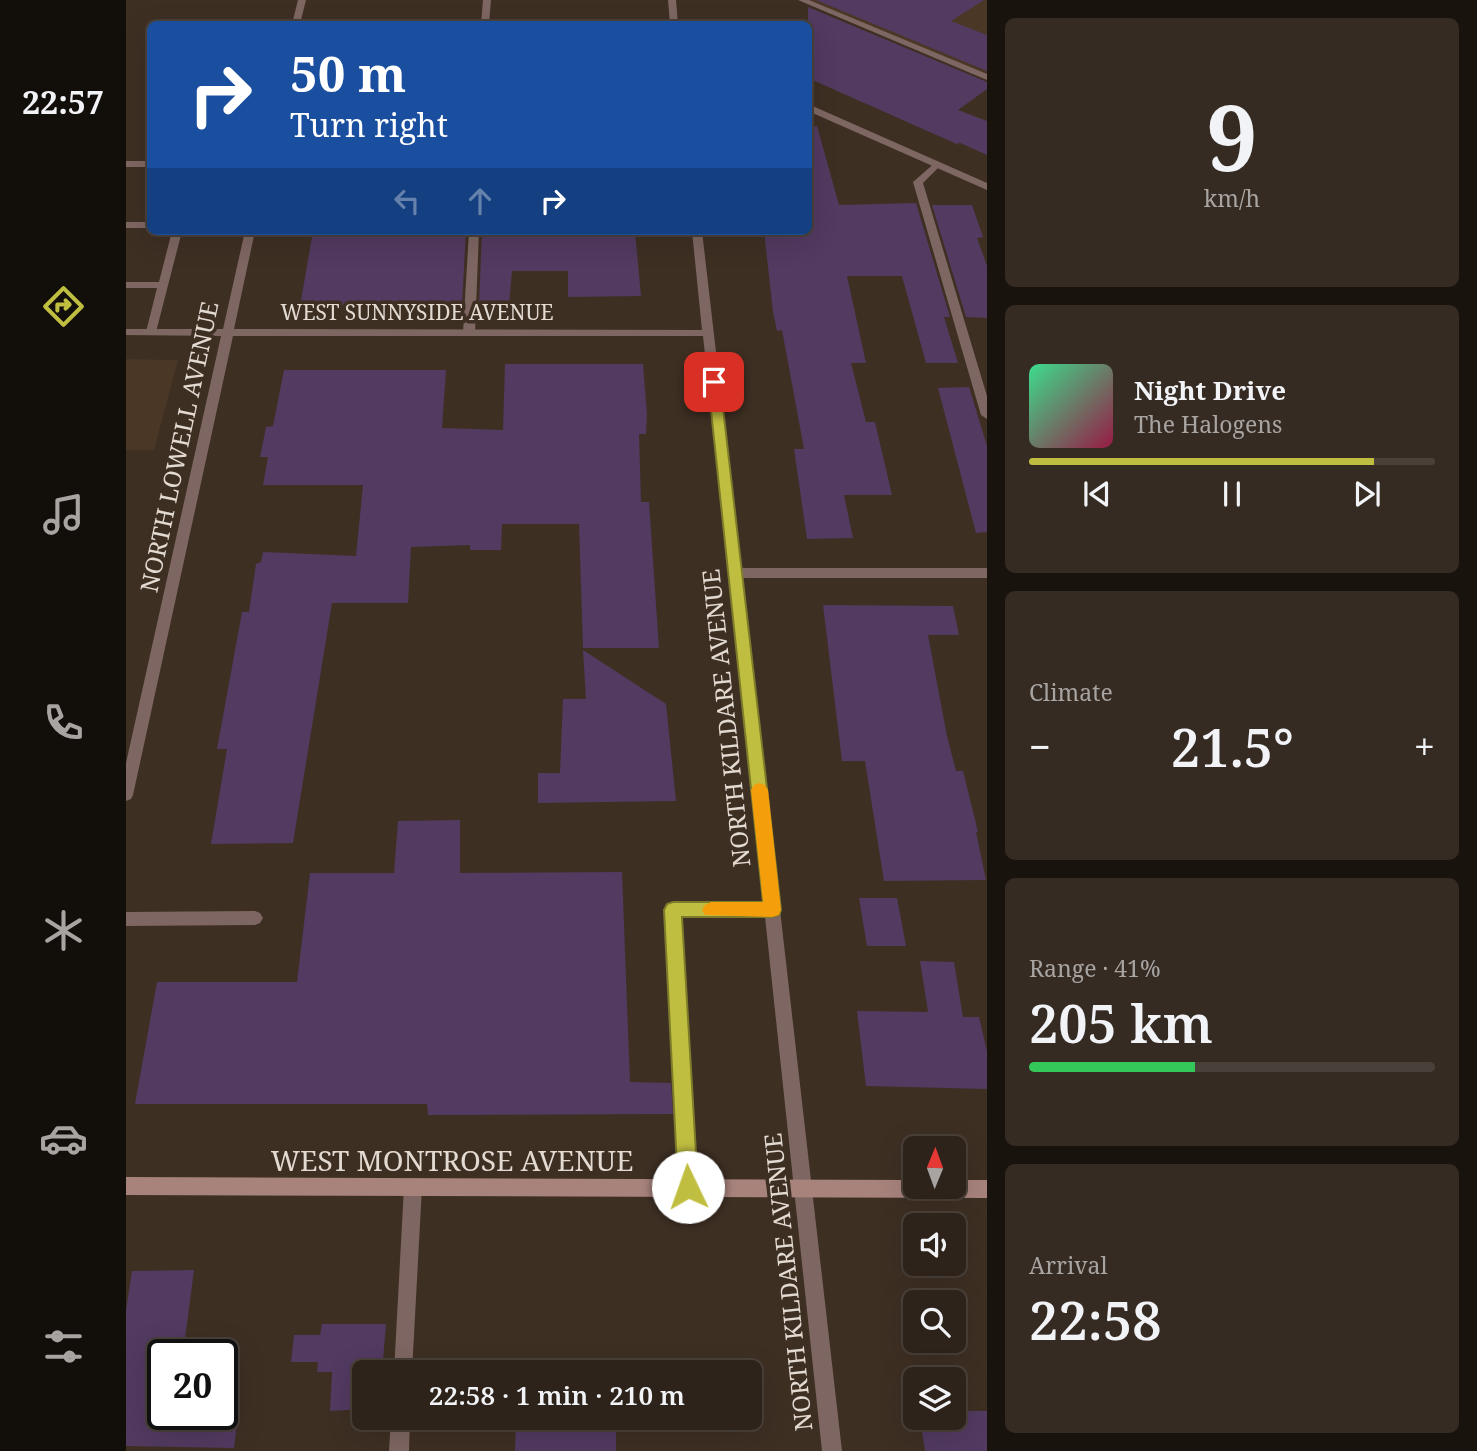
<!DOCTYPE html>
<meta charset="utf-8">
<style>
body{margin:0;font-family:"Noto Serif",serif;background:#362b23;color:#f1f3f6;height:100vh;display:flex;flex-direction:column;font-size:26px;white-space:nowrap}
*{box-sizing:border-box;margin:0}
p{font-size:23px;color:#a7a4a2}
.icon{flex:none;width:38px;height:38px;fill:none;stroke:currentColor;stroke-width:2;stroke-linecap:round;stroke-linejoin:round}
.map{position:relative;flex:1;overflow:hidden}
.drawer{display:flex;flex-direction:column;gap:18px;padding:18px;background:#19130e;width:490px}
.drawer>*{flex:none}
.guide{position:absolute;left:21px;top:21px;width:665px;height:214px;border-radius:10px;box-shadow:0 7px 28px #0002,0 0 0 2px #494039;background:#1a4fa0;color:#fff;overflow:hidden}
.needle{width:46px;rotate:1deg}
.tools{position:absolute;left:777px;top:1136px;display:grid;gap:14px}
.tools a{display:grid;place-items:center;width:63px;height:63px;border-radius:10px;background:#2e231a;box-shadow:0 7px 28px #0002,0 0 0 2px #494039;font-size:35px}
.speed{position:absolute;left:21px;top:1339px;display:flex;gap:14px;font-size:35px;font-weight:700;text-align:center}
.speed>*{display:grid;place-content:center;width:91px;height:91px;border-radius:50%;background:#2e231a;box-shadow:0 7px 28px #0002,0 0 0 2px #494039;line-height:1}
.speed .limit{border:4px solid #111;border-radius:10px;background:#fff;color:#111}
.pin{position:absolute;display:grid;place-items:center;width:60px;height:60px;color:#fff;margin:-30px;border-radius:14px;box-shadow:0 4px 10px #0006}
.me{position:absolute;width:77px;margin:-38px;rotate:357deg;stroke-linejoin:round;filter:drop-shadow(0 0 5px #0008)}
.turn{display:flex;align-items:center;gap:24px;height:147px;padding:0 28px;font-size:32px}
.turn .icon{width:91px;height:91px;stroke-width:2.5}
.turn b{display:block;font-size:49px;line-height:60px}
.lanes{display:flex;align-items:center;height:66px;padding:0 28px;background:#0003;justify-content:center;gap:35px;direction:ltr}
.lanes .off{opacity:.35}
.big{font-size:52px;font-weight:600;line-height:1.1}
.drawer .widget{flex:1;display:flex;flex-direction:column;justify-content:center;gap:10px;min-width:0;padding:0 24px;border-radius:10px;background:#362b23}
.drawer .dial{align-items:center;gap:0}
.dial b{font-size:91px;line-height:1}
.song{display:flex;align-items:center;gap:21px}
.cover{width:84px;height:84px;border-radius:10px;background:linear-gradient(135deg,hsl(150 70% 55%),hsl(340 70% 35%))}
.played{height:7px;border-radius:4px;background:linear-gradient(90deg,#c0be41 85%,#494039 85%)}
.keys{display:flex;justify-content:space-around;direction:ltr}
.heat{display:flex;justify-content:space-between;align-items:center;font-size:38px;direction:ltr}
.charge{height:10px;border-radius:5px;background:linear-gradient(90deg,#34c759 41%,#494039 0)}
.trip{position:absolute;left:226px;top:1360px;width:410px;height:70px;border-radius:10px;background:#2e231a;box-shadow:0 7px 28px #0002,0 0 0 2px #494039;font-weight:600;line-height:70px;text-align:center}
main{display:flex;flex:1;min-height:0}
.dock{display:flex;flex-direction:column;width:126px;justify-content:space-around;align-items:center;background:#120e0a;color:#a7a4a2}
.dock .icon{width:49px;height:49px}
.dock .selected{color:#c0be41}
.dock b{font-size:32px;color:#f1f3f6}
.map>svg:first-child{display:block}
</style>
<main>
<nav class="dock">
<b>22:57</b>
<svg class="icon selected" aria-label="directions" viewBox="0 0 24 24"><path d="M12 3l9 9-9 9-9-9zM9 14v-3h6M13 9l2 2-2 2"/></svg>
<svg class="icon" aria-label="music" viewBox="0 0 24 24"><path d="M9 18V5l10-2v13"/><circle cx="6" cy="18" r="3"/><circle cx="16" cy="16" r="3"/></svg>
<svg class="icon" aria-label="phone" viewBox="0 0 24 24"><path d="M5 4h4l2 5-3 2q2 4 5 5l2-3 5 2v4C11 20 4 13 5 4z"/></svg>
<svg class="icon" aria-label="climate" viewBox="0 0 24 24"><path d="M12 3v18M4 7l16 10M4 17L20 7"/></svg>
<svg class="icon" aria-label="car" viewBox="0 0 24 24"><path d="M5 17H2v-5l4-1 3-4h7l3 4 3 1v5h-3M9 17h6M6 11h13"/><circle cx="7" cy="17" r="2"/><circle cx="17" cy="17" r="2"/></svg>
<svg class="icon" aria-label="filters" viewBox="0 0 24 24"><path d="M4 7h16M4 17h16"/><circle cx="9" cy="7" r="2"/><circle cx="15" cy="17" r="2"/></svg>
</nav>
<div class="map">
<svg width="861" height="1451" viewBox="0 0 861 1451">
<rect width="100%" height="100%" fill="#3e2f23"/>
<g fill="#4a3726">
<path d="M676,0H861V76Z"/>
<path d="M0,359L52,360L28,450H0Z"/>
</g>
<g fill="#523a60">
<path d="M690,0H858L825,21L861,35V71Z"/>
<path d="M682,7L861,82V89L832,110L861,121V155L832,142L833,145L682,78Z"/>
<path d="M691,126L713,205L790,203L824,317H818L832,363H800L776,276H721L740,363H725L740,422H749L766,495H718L727,538L681,539L668,449H678L656,330L651,331L647,312L638,231H682V127Z"/>
<path d="M806,205H846L857,237L851,238L861,266V318L840,317Z"/>
<path d="M187,231H340L336,305L244,302V305L174,306Z"/>
<path d="M356,231H509L515,296L442,297V271H386L383,305H353Z"/>
<path d="M379,364H517L521,414L520,434H513L515,502H523L533,648H457L453,524H376L375,550H344V545L285,547L282,603H206L167,843L85,844L101,749H91L116,612H123L130,564L135,562L137,552L230,556L237,485H137L142,457H134L140,427L147,426L158,370H320L316,428L377,430Z"/>
<path d="M843,387L861,446V532L850,533L812,388Z"/>
<path d="M697,605L827,606L833,635H802L821,736L830,771H837L852,832H850L860,880L758,881L739,761H716Z"/>
<path d="M457,650L540,704L550,801L412,803V773H434L437,699H460Z"/>
<path d="M334,820V873L496,872L504,1082L545,1083L547,1114L302,1115L301,1104H9L31,982H171L184,873H268L272,821Z"/>
<path d="M733,898H771L780,946H741Z"/>
<path d="M794,961L828,962L837,1017H853L861,1051V1089L740,1086L731,1011L802,1012Z"/>
<path d="M68,1270L57,1354H37V1414H112L108,1448L0,1446V1311L6,1271Z"/>
<path d="M196,1324H260L256,1372H238V1409L204,1411L206,1372H191L192,1362H165L168,1335H194Z"/>
<path d="M828,1411H861V1451H799L794,1418H828Z"/>
<path d="M390,1418H490V1451H389Z"/>
</g>
<g fill="none" stroke-linecap="round" stroke-linejoin="round">
<g fill="#7e6662" fill-rule="evenodd">
<path d="M357,0H365L363,24H355Z"/>
<path d="M672,0H683L861,74V80Z"/>
<rect x="0" y="161" width="24" height="6"/>
<path d="M811,161L816,164L797,183L861,396V419L855,415L787,182Z"/>
<rect x="0" y="222" width="24" height="6"/>
<path d="M46,231H56L30,332L25,335L20,332L31,288H0V282H33Z"/>
<path d="M343,231H353L349,333L343,336L337,333Z"/>
<path d="M547,903H646L651,905L654,910L651,915L646,917H555L571,1187L568,1193L562,1196L556,1193L553,1187L539,910L542,905Z"/>
<path d="M129,911L134,913L137,918L134,923L129,925L0,926V912Z"/>
<path d="M287,1178L293,1181L296,1187L286,1372H268L278,1187L281,1181Z"/>
<path d="M265,1418H284L283,1451H263Z"/>
</g>
<g fill="#7e6662" fill-rule="evenodd">
<path d="M172,0H180L174,24H166Z"/>
<path d="M542,0H550L552,24H544Z"/>
<path d="M682,104L861,183V190L682,111Z"/>
<path d="M119,231H129L108,329L576,330L566,231H576L615,568H861V578H616L716,1451H696L577,336H107L7,795L5,799L0,801V763L95,336L0,335V329H97Z"/>
</g>
<path fill="#a7837c" fill-rule="evenodd" d="M0,1177L789,1180V1186H828V1180H861V1198L0,1195Z"/>
</g>
<path fill="#c0be41" stroke="#7d7c2a" stroke-width="2" d="M588,378L594,382L655,910L653,915L646,917H556L572,1187L569,1194L562,1197L555,1194L552,1187L538,910L541,904L547,902H637L582,382Z"/>
<path fill="#f59e0b" d="M633,783L639,785L642,790L655,910L653,915L646,917L579,915L576,910L579,905L585,902H637L625,790L628,785Z"/>
<g text-anchor="middle" stroke-width="7" stroke-linejoin="round" paint-order="stroke">
<g font-size="21" fill="#e3dad2" stroke="#3e2f23">
<text x="291" y="320">WEST SUNNYSIDE AVENUE</text>
</g>
<g font-size="24" fill="#e3dad2" stroke="#3e2f23">
<text transform="translate(54 447) rotate(-78)" y="8">NORTH LOWELL AVENUE</text>
<text transform="translate(601 718) rotate(-96)" y="8">NORTH KILDARE AVENUE</text>
<text transform="translate(663 1282) rotate(-96)" y="8">NORTH KILDARE AVENUE</text>
</g>
<g font-size="28" fill="#e3dad2" stroke="#3e2f23">
<text x="326" y="1171">WEST MONTROSE AVENUE</text>
</g>
</g>
</svg>
<div class="tools">
<a><svg class="needle" viewBox="-14 -14 28 28"><path d="M0-13l5 13h-10z" fill="#e53935"/><path d="M0 13l5-13h-10z" fill="#a7a4a2"/></svg></a>
<a><svg class="icon" aria-label="sound" viewBox="0 0 24 24"><path d="M4 9h4l5-4v14l-5-4H4zM17 9q2 3 0 6"/></svg></a>
<a><svg class="icon" aria-label="search" viewBox="0 0 24 24"><circle cx="10" cy="10" r="6"/><path d="M15 15l6 6"/></svg></a>
<a><svg class="icon" aria-label="layers" viewBox="0 0 24 24"><path d="M12 4l9 5-9 5-9-5zM3 14l9 5 9-5"/></svg></a>
</div>
<div class="speed"><div class="limit">20</div></div>
<div class="pin" style="left:588px;top:382px;background:#d93025"><svg class="icon" aria-label="arrive" viewBox="0 0 24 24"><path d="M6 21V4h12l-3 4 3 4H6"/></svg></div>
<svg class="me" style="left:562px;top:1187px" viewBox="-20 -20 40 40"><circle r="19" fill="#fff"/><path d="M0-13L10 11 0 6-10 11z" fill="#c0be41"/></svg>
<div class="trip">22:58 · 1 min · 210 m</div>
<div class="guide">
<div class="turn"><svg class="icon" aria-label="right" viewBox="0 0 24 24"><path d="M7 20v-9h11M14 6l5 5-5 5"/></svg><div><b>50 m</b>Turn right</div></div>
<div class="lanes"><svg class="icon off" aria-label="left" viewBox="0 0 24 24"><path d="M17 20v-9H6M10 6l-5 5 5 5"/></svg><svg class="icon off" aria-label="ahead" viewBox="0 0 24 24"><path d="M12 20V5M6 11l6-6 6 6"/></svg><svg class="icon" aria-label="right" viewBox="0 0 24 24"><path d="M7 20v-9h11M14 6l5 5-5 5"/></svg></div>
</div>
</div>
<section class="drawer">
<div class="widget dial"><b>9</b><p>km/h</p></div>
<div class="widget">
<div class="song"><i class="cover"></i><div><b>Night Drive</b><p>The Halogens</p></div></div>
<div class="played"></div>
<div class="keys"><svg class="icon" aria-label="previous" viewBox="0 0 24 24"><path d="M18 5L8 12l10 7zM5 5v14"/></svg><svg class="icon" aria-label="pause" viewBox="0 0 24 24"><path d="M8 5v14M16 5v14"/></svg><svg class="icon" aria-label="next" viewBox="0 0 24 24"><path d="M6 5l10 7-10 7zM19 5v14"/></svg></div>
</div>
<div class="widget"><p>Climate</p>
<div class="heat"><a>−</a><b class="big">21.5°</b><a>+</a></div>
</div>
<div class="widget"><p>Range · 41%</p><b class="big">205 km</b><div class="charge"></div></div>
<div class="widget"><p>Arrival</p><b class="big">22:58</b></div>
</section>
</main>
